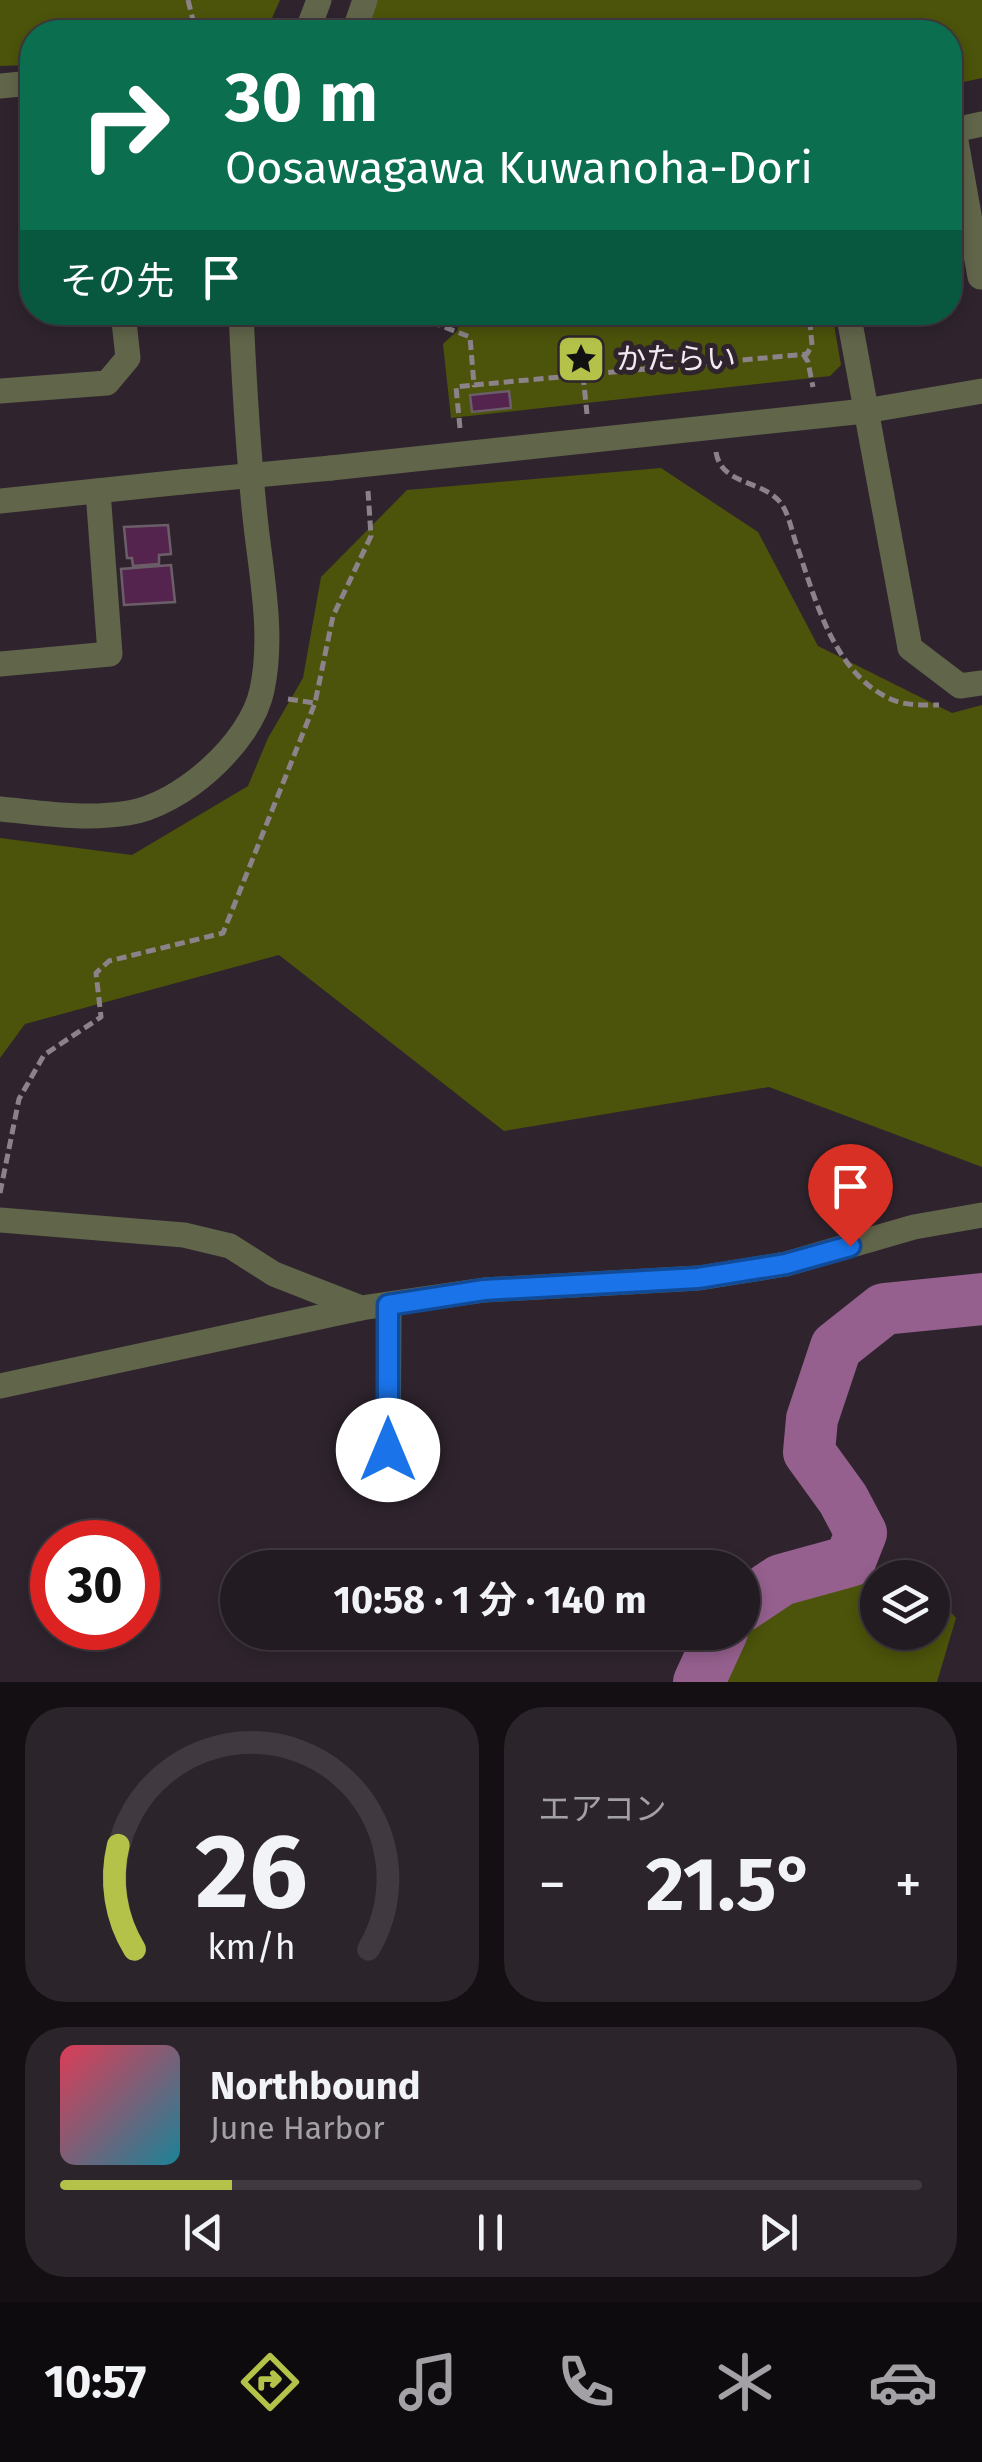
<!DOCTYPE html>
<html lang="ja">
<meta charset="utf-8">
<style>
body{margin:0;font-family:"Fira Sans","Noto Sans JP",sans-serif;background:#2b242a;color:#f1f3f6;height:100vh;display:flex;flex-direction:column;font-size:38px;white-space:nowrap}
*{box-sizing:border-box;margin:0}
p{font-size:32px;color:#a3a1a5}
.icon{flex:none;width:55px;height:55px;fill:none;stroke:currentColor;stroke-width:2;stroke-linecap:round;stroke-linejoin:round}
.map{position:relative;height:1682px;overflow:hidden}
.drawer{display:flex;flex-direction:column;gap:25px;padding:25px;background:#130f13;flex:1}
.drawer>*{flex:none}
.top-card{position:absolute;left:20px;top:20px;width:942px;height:305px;border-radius:40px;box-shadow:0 5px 15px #0003,0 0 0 2px #403940;background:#0b6e4f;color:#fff;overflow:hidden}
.tools{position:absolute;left:860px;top:1560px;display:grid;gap:20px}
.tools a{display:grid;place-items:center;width:90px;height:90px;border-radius:50%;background:#231b22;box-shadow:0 5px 15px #0003,0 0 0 2px #403940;font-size:50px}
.speed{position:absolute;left:30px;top:1520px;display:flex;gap:20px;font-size:50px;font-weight:700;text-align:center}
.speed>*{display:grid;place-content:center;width:130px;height:130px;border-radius:50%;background:#231b22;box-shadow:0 5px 15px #0003,0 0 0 2px #403940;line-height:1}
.speed .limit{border:15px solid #d22;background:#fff;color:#111}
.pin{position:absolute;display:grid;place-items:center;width:85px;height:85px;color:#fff;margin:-102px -42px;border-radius:50% 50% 50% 0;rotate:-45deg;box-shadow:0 0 10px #0007}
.pin .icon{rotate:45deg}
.me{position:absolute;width:110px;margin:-55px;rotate:0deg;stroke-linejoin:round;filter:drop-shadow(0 0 8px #0008)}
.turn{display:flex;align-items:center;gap:35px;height:210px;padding:0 40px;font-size:45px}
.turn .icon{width:130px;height:130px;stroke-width:2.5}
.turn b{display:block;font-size:70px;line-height:85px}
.then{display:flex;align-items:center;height:95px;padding:0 40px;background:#0003;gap:20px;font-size:38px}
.big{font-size:75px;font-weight:700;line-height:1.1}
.drawer .widget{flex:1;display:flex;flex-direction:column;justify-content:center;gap:15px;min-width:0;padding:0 35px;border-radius:40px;background:#2b242a}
.drawer .dial{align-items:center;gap:0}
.dial svg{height:260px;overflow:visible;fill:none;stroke:#403940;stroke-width:7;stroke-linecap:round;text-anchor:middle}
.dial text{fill:#f1f3f6;stroke:none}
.song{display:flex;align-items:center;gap:30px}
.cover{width:120px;height:120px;border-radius:15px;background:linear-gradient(135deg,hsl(350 70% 55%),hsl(190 70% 35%))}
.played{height:10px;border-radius:5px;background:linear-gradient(90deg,#b4c24a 20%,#403940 20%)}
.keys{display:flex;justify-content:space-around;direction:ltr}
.heat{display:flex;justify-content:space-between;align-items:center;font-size:55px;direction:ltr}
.drawer .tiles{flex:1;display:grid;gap:25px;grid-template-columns:1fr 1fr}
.widget:last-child{grid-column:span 2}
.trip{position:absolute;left:220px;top:1550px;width:540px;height:100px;border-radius:50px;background:#231b22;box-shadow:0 5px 15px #0003,0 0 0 2px #403940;font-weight:700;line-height:100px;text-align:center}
.menu{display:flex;height:160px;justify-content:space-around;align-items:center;background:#0e0b0e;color:#a3a1a5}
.menu .icon{width:70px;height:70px}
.menu .active{color:#b4c24a}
.menu b{font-size:45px;color:#f1f3f6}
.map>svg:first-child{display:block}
</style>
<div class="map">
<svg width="982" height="1682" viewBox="0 0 982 1682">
<rect width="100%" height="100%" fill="#2f242e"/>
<g fill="#4c530a">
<path d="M0,0H280L266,32H32V65L0,66Z"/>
<path d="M373,0H982V78L950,85V32H365Z"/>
<path d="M462,313H832L841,365L830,376L451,418L443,344L457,331Z"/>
<path d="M661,468L758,532L818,646L952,713L982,705V1167L769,1087L504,1131L279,955L25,1024L0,1058V838L132,855L248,786L268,738L303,678L321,577L407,490Z"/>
<path d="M848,1578H878V1632H932L933,1592L956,1618L937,1682H699L734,1633L742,1632L743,1621L754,1605Z"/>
</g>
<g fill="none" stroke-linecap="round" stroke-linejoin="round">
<g stroke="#95608e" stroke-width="52">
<path d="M742,1606L781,1580L850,1561L861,1533L843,1499L809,1452L812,1419L836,1347L884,1309L982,1299"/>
<path d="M699,1682L722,1632"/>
</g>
</g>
<g fill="#54244f" stroke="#6b5e69" stroke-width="2.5">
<path d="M509,391L511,408L472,412L470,395Z"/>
<path d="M168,525L171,554L159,555V564L133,566L132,558H127L124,527Z"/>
<path d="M171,565L175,602L124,605L121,569Z"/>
</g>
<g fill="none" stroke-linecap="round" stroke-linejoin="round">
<g stroke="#8b828a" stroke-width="5" stroke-dasharray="10 5" stroke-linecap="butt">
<path d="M188,0L196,32"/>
<path d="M421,312L424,319L470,337L474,385L807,354L812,345L809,312"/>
<path d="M803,354L808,362L813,387"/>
<path d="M583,375L587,414"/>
<path d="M460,428L456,387L474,385"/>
<path d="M716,452C721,485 762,480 780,502C789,513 792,533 797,546C816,601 834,675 893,700C907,706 925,705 939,705"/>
<path d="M288,699L315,703"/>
<path d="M0,1193L19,1099L44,1055L101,1017L96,973L109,961L223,933L315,703L333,616L371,536L368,491"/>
</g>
<g stroke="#61654a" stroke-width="25">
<path d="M307,32L319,0"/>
<path d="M354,32L365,0"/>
<path d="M0,86L32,83"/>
<path d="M954,130L980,277H982"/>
<path d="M950,131L982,124"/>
<path d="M848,312L910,648L960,686L982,683"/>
<path d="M0,391L107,383L128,358L123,312"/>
<path d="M331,468L865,411L982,391"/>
<path d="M0,501L182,482"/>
<path d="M0,664L110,654L98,491"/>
<path d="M0,809C43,813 85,820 128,813C181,805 251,743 262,690C274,634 261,574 255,517C248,449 244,381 241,312"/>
<path d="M0,1220L184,1235L230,1246L274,1274L361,1308"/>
<path d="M0,1386L361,1308L484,1290L699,1278L786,1264L914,1227L982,1215"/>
<path d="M388,1486L389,1305"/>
</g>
<path stroke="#61654a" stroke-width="25" d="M182,482L331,468"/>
</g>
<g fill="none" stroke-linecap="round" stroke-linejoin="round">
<g stroke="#114b97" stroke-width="25">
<path id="route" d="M388,1450V1305L484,1290L698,1278L786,1264L850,1246"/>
</g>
<use href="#route" stroke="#1a73e8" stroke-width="18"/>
</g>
<defs>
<g id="sight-square" transform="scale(2.5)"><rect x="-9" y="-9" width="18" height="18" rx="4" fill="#b4c24a" stroke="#2f242e"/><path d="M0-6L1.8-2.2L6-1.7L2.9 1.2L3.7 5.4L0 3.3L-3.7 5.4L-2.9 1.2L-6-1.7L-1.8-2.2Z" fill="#111"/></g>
</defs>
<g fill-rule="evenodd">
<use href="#sight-square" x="581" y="359"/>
</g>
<g text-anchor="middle" stroke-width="10" stroke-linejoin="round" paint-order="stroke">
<g font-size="30" fill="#f2eaf1" stroke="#2f242e" text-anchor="start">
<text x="616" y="369">かたらい</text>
</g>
</g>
</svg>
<div class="tools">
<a><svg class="icon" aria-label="layers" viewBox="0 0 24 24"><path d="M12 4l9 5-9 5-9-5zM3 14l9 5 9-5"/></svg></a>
</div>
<div class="speed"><div class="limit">30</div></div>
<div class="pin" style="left:850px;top:1246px;background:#d93025"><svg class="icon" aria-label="arrive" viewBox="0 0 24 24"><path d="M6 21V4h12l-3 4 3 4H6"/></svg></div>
<svg class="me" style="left:388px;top:1450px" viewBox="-20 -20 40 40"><circle r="19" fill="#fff"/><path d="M0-13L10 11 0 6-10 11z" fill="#1a73e8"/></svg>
<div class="trip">10:58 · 1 分 · 140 m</div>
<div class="top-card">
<div class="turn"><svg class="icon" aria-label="right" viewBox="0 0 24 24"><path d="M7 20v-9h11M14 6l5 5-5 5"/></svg><div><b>30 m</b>Oosawagawa Kuwanoha-Dori</div></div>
<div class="then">その先<svg class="icon" aria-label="arrive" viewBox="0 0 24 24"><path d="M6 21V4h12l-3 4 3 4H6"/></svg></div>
</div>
</div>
<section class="drawer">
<div class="tiles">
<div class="widget dial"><svg viewBox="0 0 100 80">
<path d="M14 69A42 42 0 1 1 86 69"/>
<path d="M14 69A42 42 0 0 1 9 37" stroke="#b4c24a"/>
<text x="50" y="56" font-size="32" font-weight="700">26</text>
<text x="50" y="72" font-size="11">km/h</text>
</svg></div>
<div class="widget"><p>エアコン</p>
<div class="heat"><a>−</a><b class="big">21.5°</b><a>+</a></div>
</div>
<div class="widget">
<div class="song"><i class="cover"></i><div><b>Northbound</b><p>June Harbor</p></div></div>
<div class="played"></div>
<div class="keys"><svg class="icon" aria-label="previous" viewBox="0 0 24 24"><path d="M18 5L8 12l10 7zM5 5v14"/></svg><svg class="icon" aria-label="pause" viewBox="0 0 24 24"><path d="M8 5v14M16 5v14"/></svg><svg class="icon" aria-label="next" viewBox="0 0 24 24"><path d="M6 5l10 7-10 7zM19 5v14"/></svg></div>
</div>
</div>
</section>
<nav class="menu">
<b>10:57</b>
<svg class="icon active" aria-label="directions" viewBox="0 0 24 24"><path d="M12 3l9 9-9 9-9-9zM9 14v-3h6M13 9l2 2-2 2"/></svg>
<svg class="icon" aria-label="music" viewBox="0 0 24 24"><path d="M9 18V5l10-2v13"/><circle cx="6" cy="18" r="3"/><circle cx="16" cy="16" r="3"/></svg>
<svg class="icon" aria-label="phone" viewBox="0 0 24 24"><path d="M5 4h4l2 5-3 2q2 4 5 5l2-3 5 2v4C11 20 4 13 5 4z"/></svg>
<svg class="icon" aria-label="climate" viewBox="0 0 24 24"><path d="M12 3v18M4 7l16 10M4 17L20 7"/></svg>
<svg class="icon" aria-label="car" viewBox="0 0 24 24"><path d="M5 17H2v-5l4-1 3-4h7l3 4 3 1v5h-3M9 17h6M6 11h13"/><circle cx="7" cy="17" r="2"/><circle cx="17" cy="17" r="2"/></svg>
</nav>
